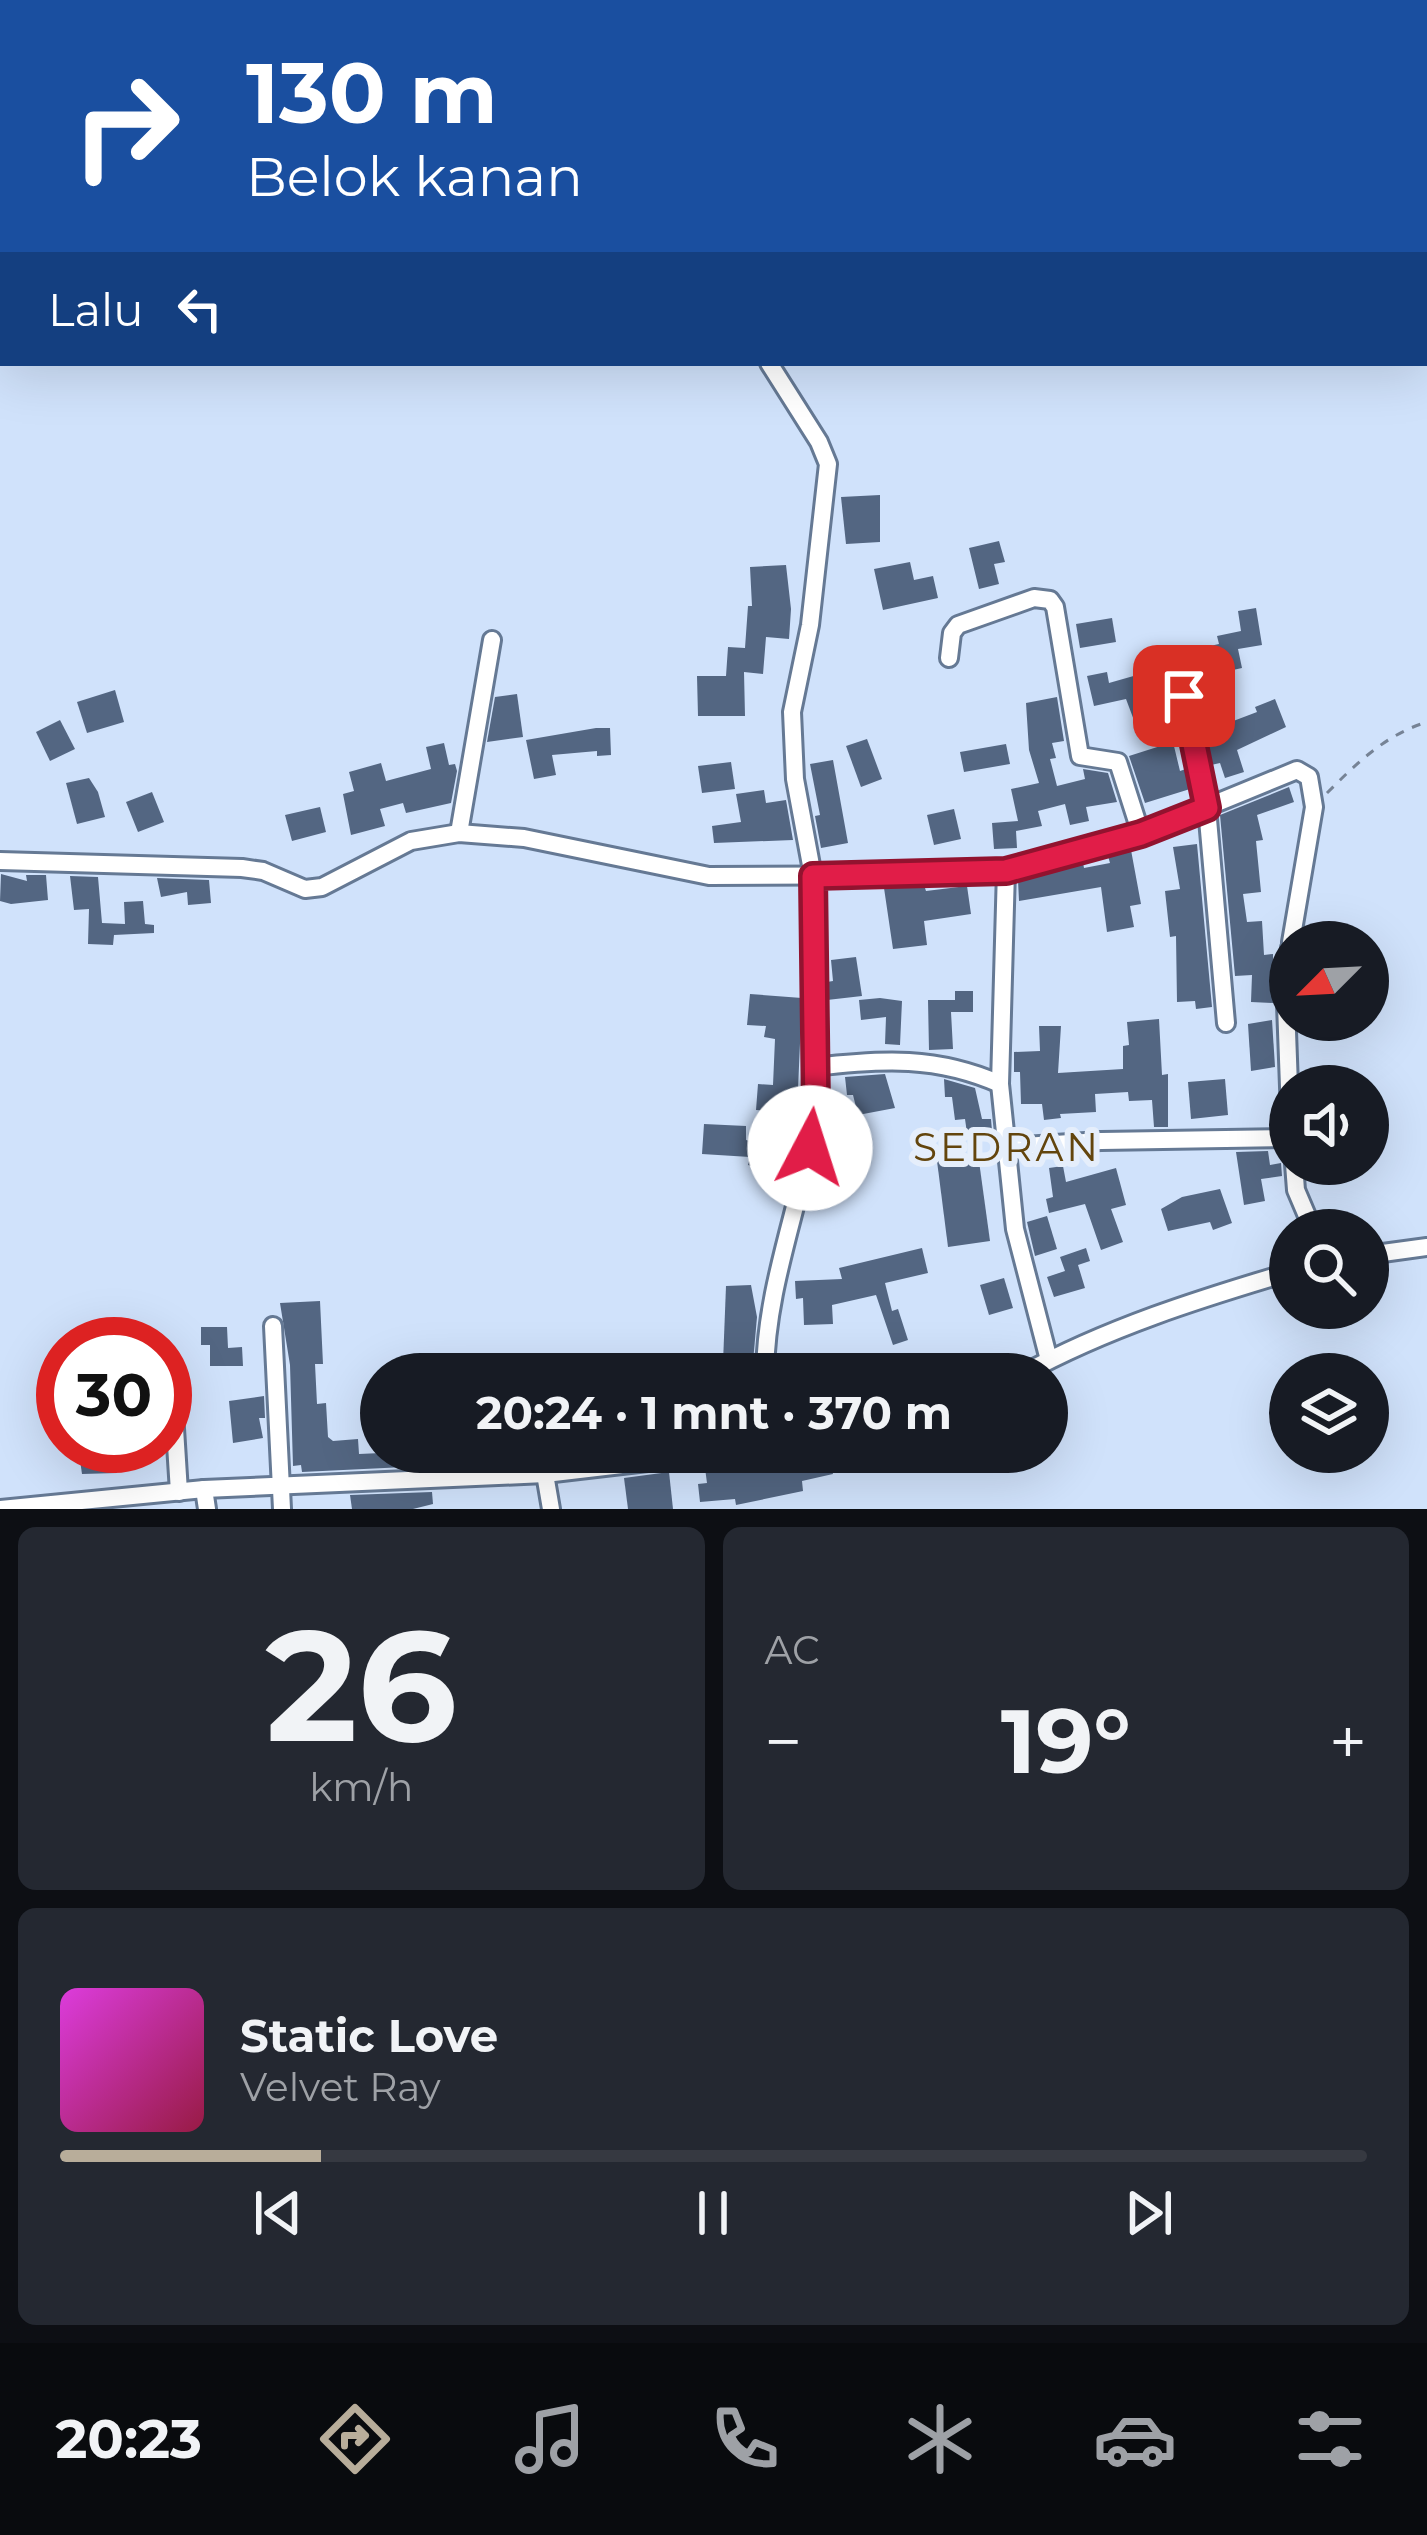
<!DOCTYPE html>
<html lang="id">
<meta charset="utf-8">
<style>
body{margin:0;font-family:Montserrat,sans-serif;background:#242831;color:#f1f3f6;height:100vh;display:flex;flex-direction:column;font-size:45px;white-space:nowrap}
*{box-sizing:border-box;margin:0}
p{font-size:39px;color:#9ea1a6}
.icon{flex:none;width:66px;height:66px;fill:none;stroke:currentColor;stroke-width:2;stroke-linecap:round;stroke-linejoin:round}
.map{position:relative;height:1509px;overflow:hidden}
.side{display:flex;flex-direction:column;gap:18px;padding:18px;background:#0d0f14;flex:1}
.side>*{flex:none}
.top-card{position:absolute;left:0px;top:0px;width:1428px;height:366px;box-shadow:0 12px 48px #0002;background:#1a4fa0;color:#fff;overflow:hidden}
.needle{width:78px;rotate:246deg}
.tools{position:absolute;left:1269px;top:921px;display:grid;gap:24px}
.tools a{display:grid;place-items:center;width:120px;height:120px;border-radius:50%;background:#171b24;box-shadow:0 12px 48px #0002;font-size:60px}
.speed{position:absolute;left:36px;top:1317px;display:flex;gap:24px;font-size:60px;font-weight:700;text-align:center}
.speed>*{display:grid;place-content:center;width:156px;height:156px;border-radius:50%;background:#171b24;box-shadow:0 12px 48px #0002;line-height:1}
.speed .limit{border:18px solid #d22;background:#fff;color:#111}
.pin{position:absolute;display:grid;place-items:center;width:102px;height:102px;color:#fff;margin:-51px;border-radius:24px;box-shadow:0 6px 18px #0006}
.me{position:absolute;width:132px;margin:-66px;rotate:5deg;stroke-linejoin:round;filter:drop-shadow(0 0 9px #0008)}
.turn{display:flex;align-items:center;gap:42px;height:252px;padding:0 48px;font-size:54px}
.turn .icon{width:156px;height:156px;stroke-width:2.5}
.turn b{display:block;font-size:84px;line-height:102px}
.then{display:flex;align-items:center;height:114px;padding:0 48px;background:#0003;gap:24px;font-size:45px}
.big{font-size:90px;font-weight:700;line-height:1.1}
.side .widget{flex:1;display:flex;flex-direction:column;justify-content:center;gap:18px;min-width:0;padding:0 42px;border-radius:18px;background:#242831}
.side .dial{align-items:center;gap:0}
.dial b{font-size:156px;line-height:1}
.song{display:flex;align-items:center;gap:36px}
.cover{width:144px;height:144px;border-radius:18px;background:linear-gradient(135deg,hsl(300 70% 55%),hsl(340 70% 35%))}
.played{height:12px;border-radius:6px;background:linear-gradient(90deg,#b8ad9a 20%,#363941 20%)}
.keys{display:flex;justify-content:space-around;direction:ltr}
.heat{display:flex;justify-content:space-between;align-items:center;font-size:66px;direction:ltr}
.side .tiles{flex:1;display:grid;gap:18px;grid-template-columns:1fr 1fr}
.widget:last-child{grid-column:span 2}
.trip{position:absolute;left:360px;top:1353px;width:708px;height:120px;border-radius:60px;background:#171b24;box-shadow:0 12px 48px #0002;font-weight:700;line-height:120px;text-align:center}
.tabs{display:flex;height:192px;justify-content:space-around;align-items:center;background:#090b0e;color:#9ea1a6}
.tabs .icon{width:84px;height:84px}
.tabs .active{color:#b8ad9a}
.tabs b{font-size:54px;color:#f1f3f6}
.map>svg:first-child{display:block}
</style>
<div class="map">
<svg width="1427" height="1509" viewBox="0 0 1427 1509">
<rect width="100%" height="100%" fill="#d0e2fb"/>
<g fill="#536682">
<path d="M880,495V542L846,544L841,497Z"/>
<path d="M999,541L1005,562L994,564L999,584L979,589L969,548Z"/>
<path d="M910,562L914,580L933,576L938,598L883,610L874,569Z"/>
<path d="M786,565L791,609L789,639L766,637L763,674L744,672L745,716H698L697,676H726L728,647L745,648L748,606H752L750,567Z"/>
<path d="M1256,608L1262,645L1238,649L1242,668L1219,673L1222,687L1196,692L1192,650L1219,644L1217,636L1241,631L1238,611Z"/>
<path d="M1112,618L1116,642L1080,648L1076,624Z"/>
<path d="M1165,667L1173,708L1135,723L1126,699L1094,706L1087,676L1107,672L1109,683Z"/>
<path d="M115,690L124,722L87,733L77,702Z"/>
<path d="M517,694L523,737L487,742L495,697Z"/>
<path d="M1057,697L1064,741L1052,743L1056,758L1050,759L1057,786L1085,779L1083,769L1108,773L1117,802L1086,807L1089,821L1070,825L1065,804L1038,811L1042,826L1016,831L1017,848L994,849L992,823L1018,821L1011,789L1039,783L1029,750L1026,703Z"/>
<path d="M1275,699L1286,727L1237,750L1244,772L1225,778L1220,763L1211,765L1202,719L1207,731L1257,712L1255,707Z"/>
<path d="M60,720L75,749L50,761L36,732Z"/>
<path d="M596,728H610L611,755L597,756V751L552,755L556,775L534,779L526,740Z"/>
<path d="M867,739L882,779L861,787L846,746Z"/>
<path d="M1173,742L1180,771L1186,769L1190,789L1145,803L1129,756Z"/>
<path d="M444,743L449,765L455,764L457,771L451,803L406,813L403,803L380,809L385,826L351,835L343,794L354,791L349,772L381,763L386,781L431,769L426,747Z"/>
<path d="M1006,744L1010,764L964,772L960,752Z"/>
<path d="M833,760L848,843L821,848L815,816L820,815L810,764Z"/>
<path d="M731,762L735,789L702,793L698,766Z"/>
<path d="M89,778L98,792L105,817L77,824L66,783Z"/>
<path d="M1289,787L1294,802L1257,815L1263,840L1256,841L1261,892L1243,894L1247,922L1262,921L1264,955L1273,954V1003L1251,1002L1252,975L1235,976L1220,815Z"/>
<path d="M764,790L766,803L786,800L793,840L714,843L712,826L741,822L736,794Z"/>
<path d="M152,792L164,822L138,832L126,802Z"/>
<path d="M320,807L326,832L292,841L285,815Z"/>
<path d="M954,809L961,839L934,845L927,815Z"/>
<path d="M1197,844L1212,1007L1196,1009L1195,1001L1177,1002L1176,936L1170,937L1165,891L1180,889L1173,847Z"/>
<path d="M1131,850L1141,904L1130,906L1134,927L1107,932L1101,887L1019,901L1018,880L1083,863L1084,868L1110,863L1108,856Z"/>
<path d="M1,874L27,881L26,875H46L48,900L11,904L0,901Z"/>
<path d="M70,876L98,877L102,923L125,924L124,902L143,901L145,924L154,925V933L114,935L113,945L88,944L89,909L74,910Z"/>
<path d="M157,878L209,880L211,903L188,905L187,892L161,897Z"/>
<path d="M967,886L971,914L924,921L927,945L893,949L884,888H925L926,891Z"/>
<path d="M856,957L862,996L827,1000V982L833,981L831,960Z"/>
<path d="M955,991H973V1012H951L953,1049L929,1050L928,1000H955Z"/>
<path d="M750,994L802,998L797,1112L756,1110L758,1084L773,1085L775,1039L764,1037L766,1026L747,1025Z"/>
<path d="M880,998L902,1001L900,1045L885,1044L886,1017L861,1020L859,1000Z"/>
<path d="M1159,1019L1162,1075L1168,1074V1127H1154L1152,1100L1129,1101L1128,1092L1095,1094L1096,1112L1060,1114L1061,1118L1044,1120L1042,1104H1021L1020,1072H1014V1052L1040,1051L1039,1026H1061L1058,1073L1123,1069V1046L1129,1045L1127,1022Z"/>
<path d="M1272,1020L1275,1067L1251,1071L1248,1024Z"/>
<path d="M885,1074L895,1108L858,1115L853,1095H847L845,1077Z"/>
<path d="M944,1079L975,1088L982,1119H991L992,1131L967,1133L965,1119L955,1120L952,1097H945Z"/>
<path d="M1225,1079L1228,1115L1191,1119L1188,1082Z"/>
<path d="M704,1124L746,1126V1140L785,1151L778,1174L748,1165L750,1157L702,1154Z"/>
<path d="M1268,1151L1270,1165L1281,1163L1282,1176L1261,1179L1265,1201L1244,1205L1236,1152Z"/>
<path d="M978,1154L990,1241L948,1247L937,1161Z"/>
<path d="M1063,1166L1066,1182L1116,1168L1126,1205L1111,1209L1123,1242L1101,1250L1085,1204L1049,1213L1046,1199L1053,1197L1049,1168Z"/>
<path d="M1220,1189L1232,1223L1213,1230L1210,1222L1168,1231L1161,1209L1182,1197Z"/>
<path d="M1047,1216L1057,1249L1035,1256L1027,1222Z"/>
<path d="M922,1248L928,1273L885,1283L892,1311L898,1309L908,1340L893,1345L876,1295L832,1305L833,1324L804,1325L803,1298L796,1299L795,1281L842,1279L839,1268Z"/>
<path d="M1086,1248L1090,1261L1078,1265L1085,1288L1054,1297L1047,1277L1065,1271L1060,1257Z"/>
<path d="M1004,1278L1013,1308L989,1315L980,1285Z"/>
<path d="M751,1285L757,1317L753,1362L723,1363L726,1286Z"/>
<path d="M320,1301L323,1364H315L317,1404L326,1403L328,1437L333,1441L358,1439L359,1454L403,1452L405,1467L302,1472L301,1465L293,1466L290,1365L280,1303Z"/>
<path d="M201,1327H227L228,1348L242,1347L243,1366H210V1345H201Z"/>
<path d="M264,1396L265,1418H259L263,1438L233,1443L229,1401Z"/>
<path d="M78,1446H115L117,1473L82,1474Z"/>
<path d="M785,1452H827L833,1474L802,1481L803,1491L736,1505L735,1499L700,1502L698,1484L707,1483L705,1468L724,1466L725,1471L766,1463L764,1455Z"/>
<path d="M669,1472L673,1509H628L624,1478Z"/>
<path d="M432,1492L433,1504L413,1509H352L350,1495Z"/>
</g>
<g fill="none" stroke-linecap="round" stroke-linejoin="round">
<g stroke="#657994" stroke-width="22">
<g id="street">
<path d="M400,0L401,3"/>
<path d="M498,0L499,3"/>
<path d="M663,0L664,3"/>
<path d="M949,658L952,633L958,625L1034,598L1050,600L1055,607L1080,756L1118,762L1141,834"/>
<path d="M1176,658L1207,808L1226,1023"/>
<path d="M459,833L492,640"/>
<path d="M0,861L242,868L263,871L305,889L322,887L411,841L459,833L524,838L709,876L939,875L1006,870L1141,834L1297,770L1309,777L1314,807L1291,942"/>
<path d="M1006,870L1000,1084L1015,1229L1049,1360"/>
<path d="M1290,948L1286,1004L1290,1114"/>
<path d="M815,1067C882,1059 937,1056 1000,1084"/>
<path d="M1007,1147L1101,1141L1290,1138"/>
<path d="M1294,1164L1296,1190L1313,1230"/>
<path d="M1368,1255L1427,1247"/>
<path d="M273,1326L282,1509"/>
<path d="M171,1365L179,1492"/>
<path d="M765,1374C766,1282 803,1200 816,1110L813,876L795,779L792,712L810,625L828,464L819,442L769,363"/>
<path d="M1023,1374C1107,1328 1199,1299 1290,1272"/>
<path d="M545,1474L551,1509"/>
<path d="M204,1489L207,1509"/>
<path d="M0,1509L204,1489L545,1474L733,1452"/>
</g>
</g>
<path stroke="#768395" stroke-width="3" stroke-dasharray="9 9" stroke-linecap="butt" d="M1327,793C1357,763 1385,735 1427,722"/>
<use href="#street" stroke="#fff" stroke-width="16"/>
</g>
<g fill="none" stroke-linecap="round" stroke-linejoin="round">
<g stroke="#92132f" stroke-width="30">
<path id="route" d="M810,1148L816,1110L813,876L1006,871L1141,834L1207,808L1184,696"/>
</g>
<use href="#route" stroke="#e11d48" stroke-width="21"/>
</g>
<g text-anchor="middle" stroke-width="12" stroke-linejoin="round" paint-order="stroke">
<g font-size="39" letter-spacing="3" fill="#63450d" stroke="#e5eefb">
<text x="1007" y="1161">SEDRAN</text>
</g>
</g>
</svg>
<div class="tools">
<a><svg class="needle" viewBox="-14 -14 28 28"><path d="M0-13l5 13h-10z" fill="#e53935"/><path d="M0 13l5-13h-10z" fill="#9ea1a6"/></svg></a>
<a><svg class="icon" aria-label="sound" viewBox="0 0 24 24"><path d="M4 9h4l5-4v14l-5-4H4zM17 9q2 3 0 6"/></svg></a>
<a><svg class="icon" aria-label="search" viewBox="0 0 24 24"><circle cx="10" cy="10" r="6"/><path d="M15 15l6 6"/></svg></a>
<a><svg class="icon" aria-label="layers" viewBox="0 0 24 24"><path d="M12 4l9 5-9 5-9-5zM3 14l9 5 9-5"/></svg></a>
</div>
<div class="speed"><div class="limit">30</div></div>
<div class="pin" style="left:1184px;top:696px;background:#d93025"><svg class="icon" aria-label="arrive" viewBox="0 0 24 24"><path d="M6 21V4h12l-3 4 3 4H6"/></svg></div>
<svg class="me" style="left:810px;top:1148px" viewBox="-20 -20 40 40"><circle r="19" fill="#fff"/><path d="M0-13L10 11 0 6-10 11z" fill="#e11d48"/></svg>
<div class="trip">20:24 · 1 mnt · 370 m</div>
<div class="top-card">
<div class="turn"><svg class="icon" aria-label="right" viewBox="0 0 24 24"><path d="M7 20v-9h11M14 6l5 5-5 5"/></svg><div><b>130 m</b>Belok kanan</div></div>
<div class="then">Lalu<svg class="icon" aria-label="left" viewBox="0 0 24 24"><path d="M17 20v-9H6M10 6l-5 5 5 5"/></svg></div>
</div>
</div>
<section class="side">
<div class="tiles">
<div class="widget dial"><b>26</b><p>km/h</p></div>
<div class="widget"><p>AC</p>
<div class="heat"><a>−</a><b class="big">19°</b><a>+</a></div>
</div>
<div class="widget">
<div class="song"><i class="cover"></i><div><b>Static Love</b><p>Velvet Ray</p></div></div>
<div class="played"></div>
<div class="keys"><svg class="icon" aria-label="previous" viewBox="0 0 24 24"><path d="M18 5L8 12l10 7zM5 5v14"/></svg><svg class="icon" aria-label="pause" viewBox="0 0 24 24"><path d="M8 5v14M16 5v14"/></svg><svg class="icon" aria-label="next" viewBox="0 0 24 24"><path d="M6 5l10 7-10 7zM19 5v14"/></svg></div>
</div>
</div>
</section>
<nav class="tabs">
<b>20:23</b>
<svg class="icon active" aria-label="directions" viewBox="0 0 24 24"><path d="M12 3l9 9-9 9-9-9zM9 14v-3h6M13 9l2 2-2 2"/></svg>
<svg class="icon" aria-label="music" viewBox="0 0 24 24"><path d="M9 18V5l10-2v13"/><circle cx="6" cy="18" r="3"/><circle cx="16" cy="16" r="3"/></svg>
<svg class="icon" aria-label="phone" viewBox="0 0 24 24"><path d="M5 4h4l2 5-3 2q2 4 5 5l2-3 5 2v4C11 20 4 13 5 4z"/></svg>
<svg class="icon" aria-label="climate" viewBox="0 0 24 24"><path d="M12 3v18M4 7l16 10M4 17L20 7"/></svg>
<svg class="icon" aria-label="car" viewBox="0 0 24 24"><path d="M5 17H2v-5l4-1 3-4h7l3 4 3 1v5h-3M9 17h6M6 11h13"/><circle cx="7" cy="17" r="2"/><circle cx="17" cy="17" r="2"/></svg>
<svg class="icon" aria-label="filters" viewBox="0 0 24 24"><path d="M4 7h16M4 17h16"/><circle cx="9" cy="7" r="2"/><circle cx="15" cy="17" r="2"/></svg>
</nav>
